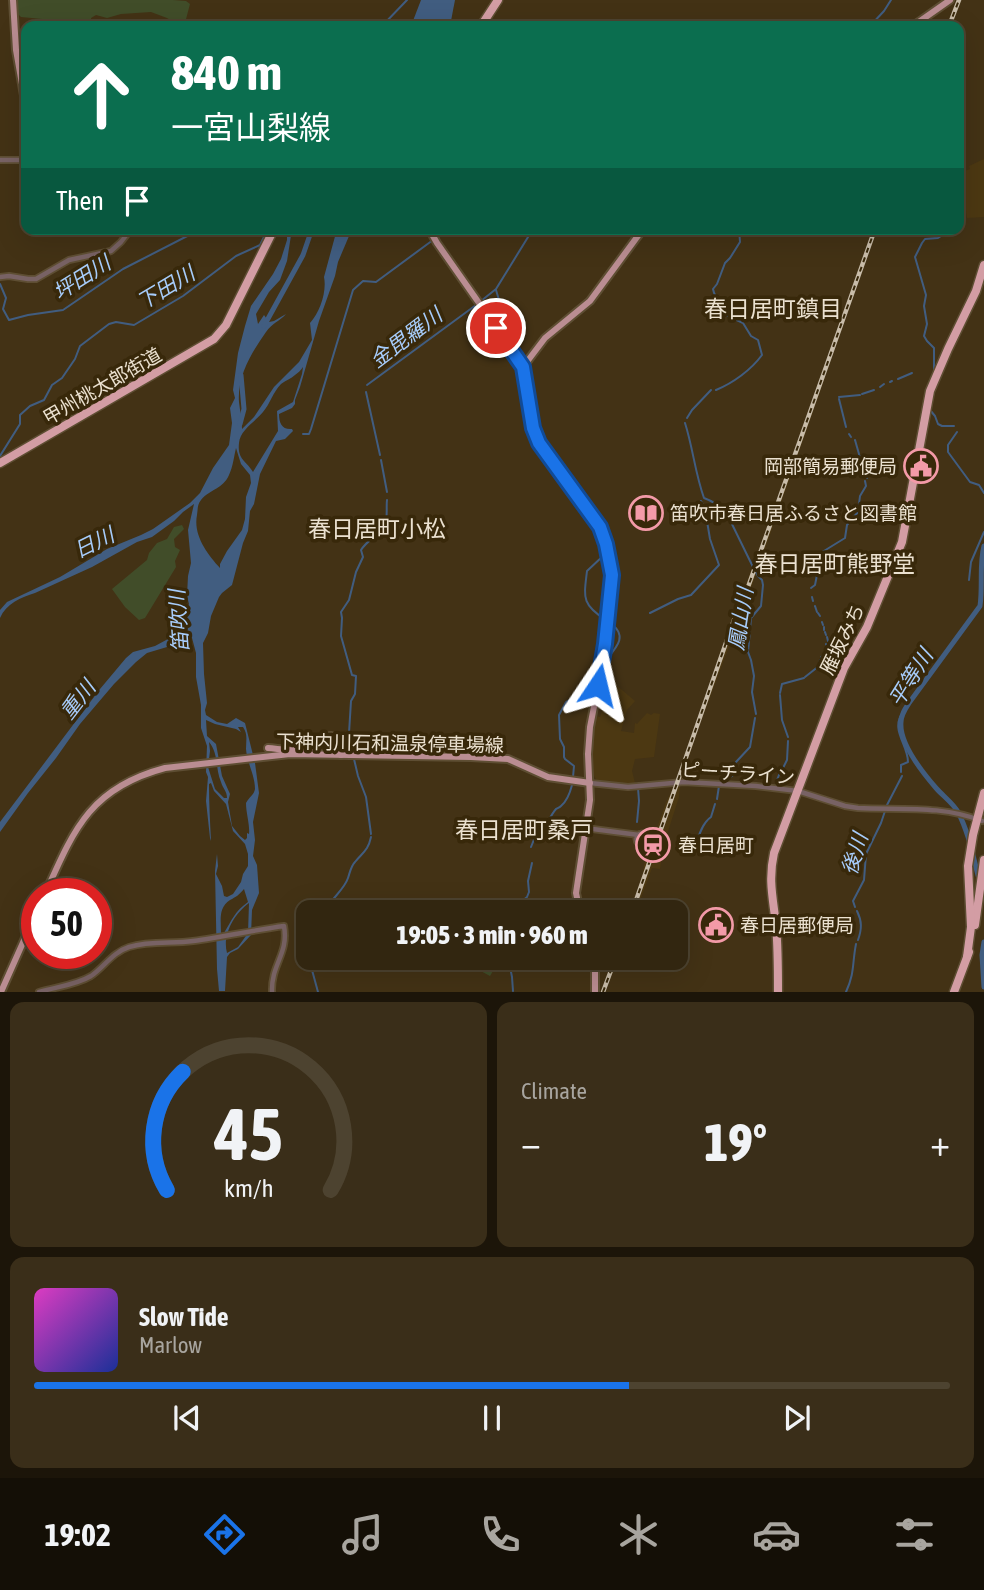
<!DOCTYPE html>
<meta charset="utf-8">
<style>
body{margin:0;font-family:"Asap Condensed","Noto Sans JP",sans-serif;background:#3a2e19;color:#f1f3f6;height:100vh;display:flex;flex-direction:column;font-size:26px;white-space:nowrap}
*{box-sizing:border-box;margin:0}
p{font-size:23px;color:#a8a59f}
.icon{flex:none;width:38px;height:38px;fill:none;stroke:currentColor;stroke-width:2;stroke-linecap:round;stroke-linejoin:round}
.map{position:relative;height:992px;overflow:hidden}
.panel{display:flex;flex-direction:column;gap:10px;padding:10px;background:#1c1509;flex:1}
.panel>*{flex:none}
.guide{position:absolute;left:21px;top:21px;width:943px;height:214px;border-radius:14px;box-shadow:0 7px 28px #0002,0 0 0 2px #4d4330;background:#0b6e4f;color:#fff;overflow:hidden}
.speed{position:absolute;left:21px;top:878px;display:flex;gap:14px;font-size:35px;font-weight:700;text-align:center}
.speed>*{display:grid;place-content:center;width:91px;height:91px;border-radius:50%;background:#322610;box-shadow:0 7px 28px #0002,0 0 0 2px #4d4330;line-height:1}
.speed .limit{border:10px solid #d22;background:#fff;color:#111}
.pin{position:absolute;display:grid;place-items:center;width:60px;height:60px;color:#fff;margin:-30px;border:4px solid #fff;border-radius:50%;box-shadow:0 2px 7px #0007}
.me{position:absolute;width:77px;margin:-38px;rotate:10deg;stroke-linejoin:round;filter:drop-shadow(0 0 5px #0008)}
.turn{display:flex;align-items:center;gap:24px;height:147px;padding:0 35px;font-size:32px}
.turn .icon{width:91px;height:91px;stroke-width:2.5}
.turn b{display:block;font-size:49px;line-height:60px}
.then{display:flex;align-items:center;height:66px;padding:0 35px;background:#0003;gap:14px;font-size:26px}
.big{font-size:52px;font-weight:800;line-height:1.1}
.panel .card{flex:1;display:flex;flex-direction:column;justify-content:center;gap:10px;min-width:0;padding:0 24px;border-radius:14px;background:#3a2e19}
.panel .dial{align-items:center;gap:0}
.dial svg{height:182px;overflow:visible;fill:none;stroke:#4d4330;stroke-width:7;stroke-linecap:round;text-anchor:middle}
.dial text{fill:#f1f3f6;stroke:none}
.song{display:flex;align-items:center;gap:21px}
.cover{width:84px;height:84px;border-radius:10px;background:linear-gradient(135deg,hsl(310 70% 55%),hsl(230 70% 35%))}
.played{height:7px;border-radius:4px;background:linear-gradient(90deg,#1a73e8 65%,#4d4330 65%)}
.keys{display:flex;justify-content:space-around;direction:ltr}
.heat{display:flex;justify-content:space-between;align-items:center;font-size:38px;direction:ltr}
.panel .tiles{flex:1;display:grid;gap:10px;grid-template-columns:1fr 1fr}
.card:last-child{grid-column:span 2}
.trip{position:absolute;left:296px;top:900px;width:392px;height:70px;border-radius:14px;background:#322610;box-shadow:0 7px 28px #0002,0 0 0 2px #4d4330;font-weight:800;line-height:70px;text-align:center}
.menu{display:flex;height:112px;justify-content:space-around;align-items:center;background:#140f06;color:#a8a59f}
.menu .icon{width:49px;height:49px}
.menu .on{color:#1a73e8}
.menu b{font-size:32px;color:#f1f3f6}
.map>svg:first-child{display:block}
</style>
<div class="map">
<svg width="984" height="992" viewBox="0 0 984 992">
<rect width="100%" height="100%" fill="#433215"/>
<g fill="#4c3812">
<path d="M984,159V217L967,218L965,203L959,205V173L970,169L969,166Z"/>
<path d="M822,374L825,377L757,572L698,729L680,784L679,797L663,847L660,869L652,868L636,912H631L642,882L644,865L654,837L666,802L676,784L735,614L768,525Z"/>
<path d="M607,682L616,683V685L635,701L627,710L621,731L634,733L635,723L637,724L647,713L651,715L654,713L660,714L654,757L635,759L632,771L635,783L627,785L597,781L593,774L592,733L595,716L600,717L603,708L598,706L601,685L603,683L606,684Z"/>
</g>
<g fill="#414d29">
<path d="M18,0H173L186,1L190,4L185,23L187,26H180L167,18L151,12L121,14L107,18L96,15L91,18V26H46L42,19L21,17L18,14Z"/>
<path d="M182,525L184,529L174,539L175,547L180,550L175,561L176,567L145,618L139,620L125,607L112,589L147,560L149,553L157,543L167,539L174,527Z"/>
<path d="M471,957H498L497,961H493V971L490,976L475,968H468L467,961L471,960Z"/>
</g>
<g fill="#415d80" fill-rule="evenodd">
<path d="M421,0H455L450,26H411Z"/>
<path d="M292,229L287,261L280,280L269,292L256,314L258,324L264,315L269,322L274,321L286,314C280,321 272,323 266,332C252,352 237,376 239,402C240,411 242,420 242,429L254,417L274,387L299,362L312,340L310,323C320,312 327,291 324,277L337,229H352L338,262L335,276L319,321L300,387L295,400V404L292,408L279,414C279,423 282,430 292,429L293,431L285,439L276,441L260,474L254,504L250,511L248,531L243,543L232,585L222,593L219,597L211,616L208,633L203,643L204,674L207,703L205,710L206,715L217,722L227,724L236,718L245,723L255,763L259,793L253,822L255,840L253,856L257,865L259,893L252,910L251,935L238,949L230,953L227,957L225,991H219L217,969L215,871L217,854L218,866L216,874L222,886L224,896L227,897L233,894L241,882L243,874L248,866V854L245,844L233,831L226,804L214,791L211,783L209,784C209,803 210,822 211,841L210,838L206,801L208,777L206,772L207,746L201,728V705L196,677V653L192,638L179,631L178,635L167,647L147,653L136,662L114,684L80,724L56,758L28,793L0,832V822L3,818L100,689L126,658L133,652L155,646L168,639L175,631L189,604L187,596L188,576L191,563L188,530L194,504L183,512L174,521L152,537L137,542L92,567L35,593C21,597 6,604 0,618V610L7,602L60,577L107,549L141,535L153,529L190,503L200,493L213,468L229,445L232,423L230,408L235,398L233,390L238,353L245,326L251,306L273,274L281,259L287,240V230ZM303,367L302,374L293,402L277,411L278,431L253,472C247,461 237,460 239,443C240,430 255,422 263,412C270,404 273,392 281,384C286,380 291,379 295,375C298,373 301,370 303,367ZM236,448L241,464L250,475L251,483L246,497L245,519L242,530L227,551L220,564V568C207,554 193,535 197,515C198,509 197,505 201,500C210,489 223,489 229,475C233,467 234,456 236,448ZM206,720L215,724L236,729L241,732L238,727H243C248,734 246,741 246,749C247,763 255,775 255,789C254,795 249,797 246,803C246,813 250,825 249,834L247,833V838L245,840L240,836L232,826L228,802L230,794L222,776L216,744L207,736ZM209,742C219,754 215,768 221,782C223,789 227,791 227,798H224L215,789L208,767L210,751ZM244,889L248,902C235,911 232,920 224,933H221C221,920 218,908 230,900C236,897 239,895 244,889ZM249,903L248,933L238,947L227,953C222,935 234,914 249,903Z"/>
</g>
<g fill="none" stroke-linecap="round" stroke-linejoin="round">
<g stroke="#415d80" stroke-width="2">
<path d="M382,26L407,0"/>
<path d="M872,26L871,25L884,11L891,0"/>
<path d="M438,237L449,229"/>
<path d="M0,284L6,298L3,309L9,320L28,315L63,310L123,269L201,229"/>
<path d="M496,290L499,300L523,360"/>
<path d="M481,301L496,289L533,229"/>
<path d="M526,368L532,408"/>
<path d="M934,374V348L927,341L924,336L927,324L924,306L926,295L915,257L922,243L925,239L938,238L952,229"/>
<path d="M898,379L912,373"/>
<path d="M890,382L892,381"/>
<path d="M367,385L476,305"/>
<path d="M880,387L884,384"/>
<path d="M716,390C733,383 751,370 762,355L758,340L751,336L743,323L726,315C723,305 715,300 713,289L717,284L725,263L730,258L740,242L739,229"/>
<path d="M366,392L380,455"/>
<path d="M862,394L874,390"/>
<path d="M839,397L860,395"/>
<path d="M839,399L846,427"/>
<path d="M930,410L935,416L938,424L942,426H954"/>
<path d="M687,418L692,410L711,390"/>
<path d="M685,423C693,448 695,473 704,498C712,501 721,506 723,513L728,516L753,567"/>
<path d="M957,432L948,445V452L970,482L979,485L984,493"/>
<path d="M303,434H309L311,429L353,290L363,281L376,282L433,240"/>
<path d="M849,434L851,437"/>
<path d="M855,440L859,454"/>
<path d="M859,455L860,457"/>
<path d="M0,456L20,424V415L30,406L44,400L52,385L62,378L75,359L80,346L109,324L116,322L134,325L183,296L236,256L260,245L268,229"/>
<path d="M554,457L561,467V470"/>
<path d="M381,460L387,492"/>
<path d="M861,460L867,478"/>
<path d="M561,479L581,506"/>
<path d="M605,551L603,556L587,571C584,597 581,604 606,620"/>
<path d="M819,554L845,538L847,525L858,512L860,496L866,486L865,481"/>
<path d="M804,555L813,554"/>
<path d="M811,556L817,575L815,585L811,588"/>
<path d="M755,571L758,576L762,580L763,585L761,606L751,618L748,652L751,660L754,676L752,692L756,714"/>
<path d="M969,580L971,562L984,532"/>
<path d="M812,597L813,601"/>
<path d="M815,606L817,612"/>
<path d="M650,613L678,599L691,595L719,565L710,539L705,509L701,501"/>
<path d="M818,613L820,616"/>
<path d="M822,622L823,625"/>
<path d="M824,627V630"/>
<path d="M825,632L826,635"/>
<path d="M827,637L828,641"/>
<path d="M826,644L827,647"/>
<path d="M821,657L828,652L827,649"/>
<path d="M605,661C616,648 629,636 610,623"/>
<path d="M805,677L819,666L820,660"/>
<path d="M780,693L782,684L804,678"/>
<path d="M780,695L782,720L788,737"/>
<path d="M349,733L351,701L355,694L356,676L352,675L341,636L342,618L341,612L349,600L356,572L363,557L361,550C367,540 381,534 385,524C388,516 386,508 387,500"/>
<path d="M349,737V742L352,744L353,750"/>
<path d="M354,759L358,776L366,797L371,834"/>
<path d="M783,768L787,760L788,741"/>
<path d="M901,772V765L908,762C908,744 889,729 904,711"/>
<path d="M573,777L574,766L565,759L564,757V747L560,739L559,715L566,702L571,699L588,674L598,669"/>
<path d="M725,782L734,774L736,762L750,747L755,718"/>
<path d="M777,785V780L781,770"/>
<path d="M717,799L719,786"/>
<path d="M887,805L902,776"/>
<path d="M637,822L639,801L638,788"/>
<path d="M531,847L535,837C546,831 548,818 556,809C557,808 559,808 561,806C567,801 570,793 572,785"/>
<path d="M695,851C697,840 702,823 711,817L715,804"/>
<path d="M855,907L853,901L864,880L866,854L881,823L885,811"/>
<path d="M857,911C862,921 862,929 858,940"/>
<path d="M310,912C316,906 321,901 331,902C337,894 345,887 348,878C350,872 351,866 355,862C363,852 368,851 371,837"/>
<path d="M512,912L515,907L527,897L529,892L528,881L532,863"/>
<path d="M307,921L308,916"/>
<path d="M307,924V932L302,933L304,947L308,957"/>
<path d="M508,957L512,977L513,991"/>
<path d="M309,959L318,992"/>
<path d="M846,992C855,972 852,964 856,944"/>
</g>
<g stroke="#415d80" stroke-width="5">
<path d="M264,326L303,255L312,229"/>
<path d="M240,424L244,409L241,375"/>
<path d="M979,879C973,857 969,833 958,812C953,803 943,796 936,788C923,773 899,743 901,722C901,715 905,709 909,703L980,606C983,585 979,565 984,546"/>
<path d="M984,942L982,955L984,987"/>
</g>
<g stroke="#5e4e33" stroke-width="8">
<g id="minor">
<path d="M0,160H26"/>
<path d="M0,277L9,276L28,279H36L69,260L111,251L121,242L131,229"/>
<path d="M590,783L628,787L684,782L756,786L798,791L845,806L858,808C899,810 943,805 982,821"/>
<path d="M585,828L639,835"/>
<circle cx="642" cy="839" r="5.5"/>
<path d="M39,992C56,987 76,985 91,976C104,967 113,952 129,947C151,940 172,944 193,941C224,937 254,930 284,926C289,954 271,964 272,992"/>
</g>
</g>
<g stroke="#5e4e33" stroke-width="10">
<g id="major">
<path d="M13,0L16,50L26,107"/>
<path d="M913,26L950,0"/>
<path d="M432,229L433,236L437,243L521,363L533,428L539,443L600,527L606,544L612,575L602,666L590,727L588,754L590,800L576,893L580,912"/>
<path d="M523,367L545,338L590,301L643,229"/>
<path d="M268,748C282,749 300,753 314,747C320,745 324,735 332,736C342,737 341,748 341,755"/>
<path d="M45,894C74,829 90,788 165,768L290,754L471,757L508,759L548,777L590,783"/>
<path d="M593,957L595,969V992"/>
<path d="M1,992L37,911"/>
</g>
</g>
<g stroke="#5e4e33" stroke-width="11">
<g id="highway">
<path d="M481,26L498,0"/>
<path d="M0,463L214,339L226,325L274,229"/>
<path d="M975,925L984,860"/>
<path d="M967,957L971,927L968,866L973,835L984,793"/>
<path d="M778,992C778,969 778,947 776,925C773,898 768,880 774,853L844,668L867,627L902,542L930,391L948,349L976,291L984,265"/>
<path d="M954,992L969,952"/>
</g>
</g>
<use href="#minor" stroke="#786264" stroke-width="4.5"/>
<use href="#major" stroke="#ba8d92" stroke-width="6"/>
<use href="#highway" stroke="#d39da4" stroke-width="8"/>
<g stroke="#c8bca9" stroke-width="4.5">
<g id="rail">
<path d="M949,26L959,0"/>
<path d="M632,912L735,617L742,604L875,229"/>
<path d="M603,992L616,957"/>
</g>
</g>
<use href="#rail" stroke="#38280a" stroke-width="2" stroke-dasharray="5" stroke-linecap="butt"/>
</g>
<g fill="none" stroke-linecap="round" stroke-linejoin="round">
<g stroke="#114b97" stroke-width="18">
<path id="route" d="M496,328L523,367L533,428L539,443L600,527L606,544L612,575L605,644L598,685"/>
</g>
<use href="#route" stroke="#1a73e8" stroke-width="12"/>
</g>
<defs>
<g id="civic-ring" transform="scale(1.75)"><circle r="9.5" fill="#38280a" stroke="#f39aa8" stroke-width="1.5"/><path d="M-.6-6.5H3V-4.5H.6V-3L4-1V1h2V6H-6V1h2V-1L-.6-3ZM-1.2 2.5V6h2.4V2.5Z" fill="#f39aa8"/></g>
<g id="library-ring" transform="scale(1.75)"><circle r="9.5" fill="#38280a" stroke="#f39aa8" stroke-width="1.5"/><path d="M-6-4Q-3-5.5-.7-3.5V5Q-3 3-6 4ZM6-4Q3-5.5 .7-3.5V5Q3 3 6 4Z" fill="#f39aa8"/></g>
<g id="station-ring" transform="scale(1.75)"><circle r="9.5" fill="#38280a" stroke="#f39aa8" stroke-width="1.5"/><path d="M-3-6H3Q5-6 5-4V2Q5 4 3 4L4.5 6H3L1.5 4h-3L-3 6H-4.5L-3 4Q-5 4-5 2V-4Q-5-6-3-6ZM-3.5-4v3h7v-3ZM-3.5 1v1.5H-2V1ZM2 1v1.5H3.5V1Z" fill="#f39aa8"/></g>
</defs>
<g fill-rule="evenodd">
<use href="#civic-ring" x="921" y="466"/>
<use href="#library-ring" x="646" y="513"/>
<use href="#station-ring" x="653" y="845"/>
<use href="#civic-ring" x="716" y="925"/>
</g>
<g text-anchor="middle" stroke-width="7" stroke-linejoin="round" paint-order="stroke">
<g font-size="19" fill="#ebe1d0" stroke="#38280a">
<text transform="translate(102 386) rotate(-30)" y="7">甲州桃太郎街道</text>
<text transform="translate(842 639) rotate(-64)" y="7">雁坂みち</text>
<text transform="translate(390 743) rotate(1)" y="7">下神内川石和温泉停車場線</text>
<text transform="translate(738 773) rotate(4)" y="7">ピーチライン</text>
</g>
<g font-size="19" fill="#ebe1d0" stroke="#38280a" text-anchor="start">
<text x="897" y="473" text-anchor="end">岡部簡易郵便局</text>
<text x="670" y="520">笛吹市春日居ふるさと図書館</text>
<text x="678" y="852">春日居町</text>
<text x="740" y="932">春日居郵便局</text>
</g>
<g font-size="21" font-style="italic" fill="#a7ccfa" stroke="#38280a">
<text transform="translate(82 278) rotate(-32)" y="7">坪田川</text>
<text transform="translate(166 288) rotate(-31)" y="7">下田川</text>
<text transform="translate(406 338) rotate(-37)" y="7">金毘羅川</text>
<text transform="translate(94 543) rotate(-26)" y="7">日川</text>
<text transform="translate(741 619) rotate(-81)" y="7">鳳山川</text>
<text transform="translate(179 621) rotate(-94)" y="7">笛吹川</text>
<text transform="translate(911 678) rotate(-58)" y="7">平等川</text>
<text transform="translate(78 700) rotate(-52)" y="7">重川</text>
<text transform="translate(855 854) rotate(-73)" y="7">後川</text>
</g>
<g font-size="23" fill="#ebe1d0" stroke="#38280a">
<text x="773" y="317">春日居町鎮目</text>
<text x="377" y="537">春日居町小松</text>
<text x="835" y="572">春日居町熊野堂</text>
<text x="524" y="838">春日居町桑戸</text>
</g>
</g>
</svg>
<div class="speed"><div class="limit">50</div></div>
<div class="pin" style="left:496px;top:328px;background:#d93025"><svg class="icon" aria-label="arrive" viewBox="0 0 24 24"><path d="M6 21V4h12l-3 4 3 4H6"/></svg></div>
<svg class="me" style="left:598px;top:685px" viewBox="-20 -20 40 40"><path d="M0-17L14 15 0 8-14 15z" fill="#1a73e8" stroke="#fff" stroke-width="4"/></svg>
<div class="trip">19:05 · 3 min · 960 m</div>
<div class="guide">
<div class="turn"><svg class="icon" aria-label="ahead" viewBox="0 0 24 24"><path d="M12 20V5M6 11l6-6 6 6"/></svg><div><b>840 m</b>一宮山梨線</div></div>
<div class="then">Then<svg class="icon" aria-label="arrive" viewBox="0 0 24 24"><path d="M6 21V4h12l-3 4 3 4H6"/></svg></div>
</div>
</div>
<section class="panel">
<div class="tiles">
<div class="card dial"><svg viewBox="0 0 100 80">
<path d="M14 69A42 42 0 1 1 86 69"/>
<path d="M14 69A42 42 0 0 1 21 17" stroke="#1a73e8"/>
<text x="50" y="56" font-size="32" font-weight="700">45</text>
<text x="50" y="72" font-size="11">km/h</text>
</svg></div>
<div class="card"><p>Climate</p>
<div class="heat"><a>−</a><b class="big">19°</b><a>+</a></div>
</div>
<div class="card">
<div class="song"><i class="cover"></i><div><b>Slow Tide</b><p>Marlow</p></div></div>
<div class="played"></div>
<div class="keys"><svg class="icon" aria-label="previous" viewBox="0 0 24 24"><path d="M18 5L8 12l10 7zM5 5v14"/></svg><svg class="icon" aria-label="pause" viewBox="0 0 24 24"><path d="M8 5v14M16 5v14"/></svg><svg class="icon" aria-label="next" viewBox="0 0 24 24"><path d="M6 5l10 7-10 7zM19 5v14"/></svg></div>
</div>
</div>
</section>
<nav class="menu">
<b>19:02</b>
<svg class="icon on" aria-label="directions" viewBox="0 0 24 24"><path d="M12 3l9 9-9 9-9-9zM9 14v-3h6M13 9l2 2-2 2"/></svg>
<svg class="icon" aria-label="music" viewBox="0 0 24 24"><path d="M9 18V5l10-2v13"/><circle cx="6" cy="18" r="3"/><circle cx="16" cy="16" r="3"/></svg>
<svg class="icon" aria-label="phone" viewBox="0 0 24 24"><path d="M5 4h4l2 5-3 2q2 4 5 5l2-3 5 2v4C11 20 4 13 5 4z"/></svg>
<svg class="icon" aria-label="climate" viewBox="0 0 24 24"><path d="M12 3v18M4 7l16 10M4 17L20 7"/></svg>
<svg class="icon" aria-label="car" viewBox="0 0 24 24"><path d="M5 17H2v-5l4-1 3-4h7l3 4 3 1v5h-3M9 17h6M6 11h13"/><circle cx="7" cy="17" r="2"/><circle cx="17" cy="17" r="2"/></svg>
<svg class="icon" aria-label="filters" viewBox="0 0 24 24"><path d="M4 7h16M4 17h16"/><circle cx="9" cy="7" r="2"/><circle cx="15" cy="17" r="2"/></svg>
</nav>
